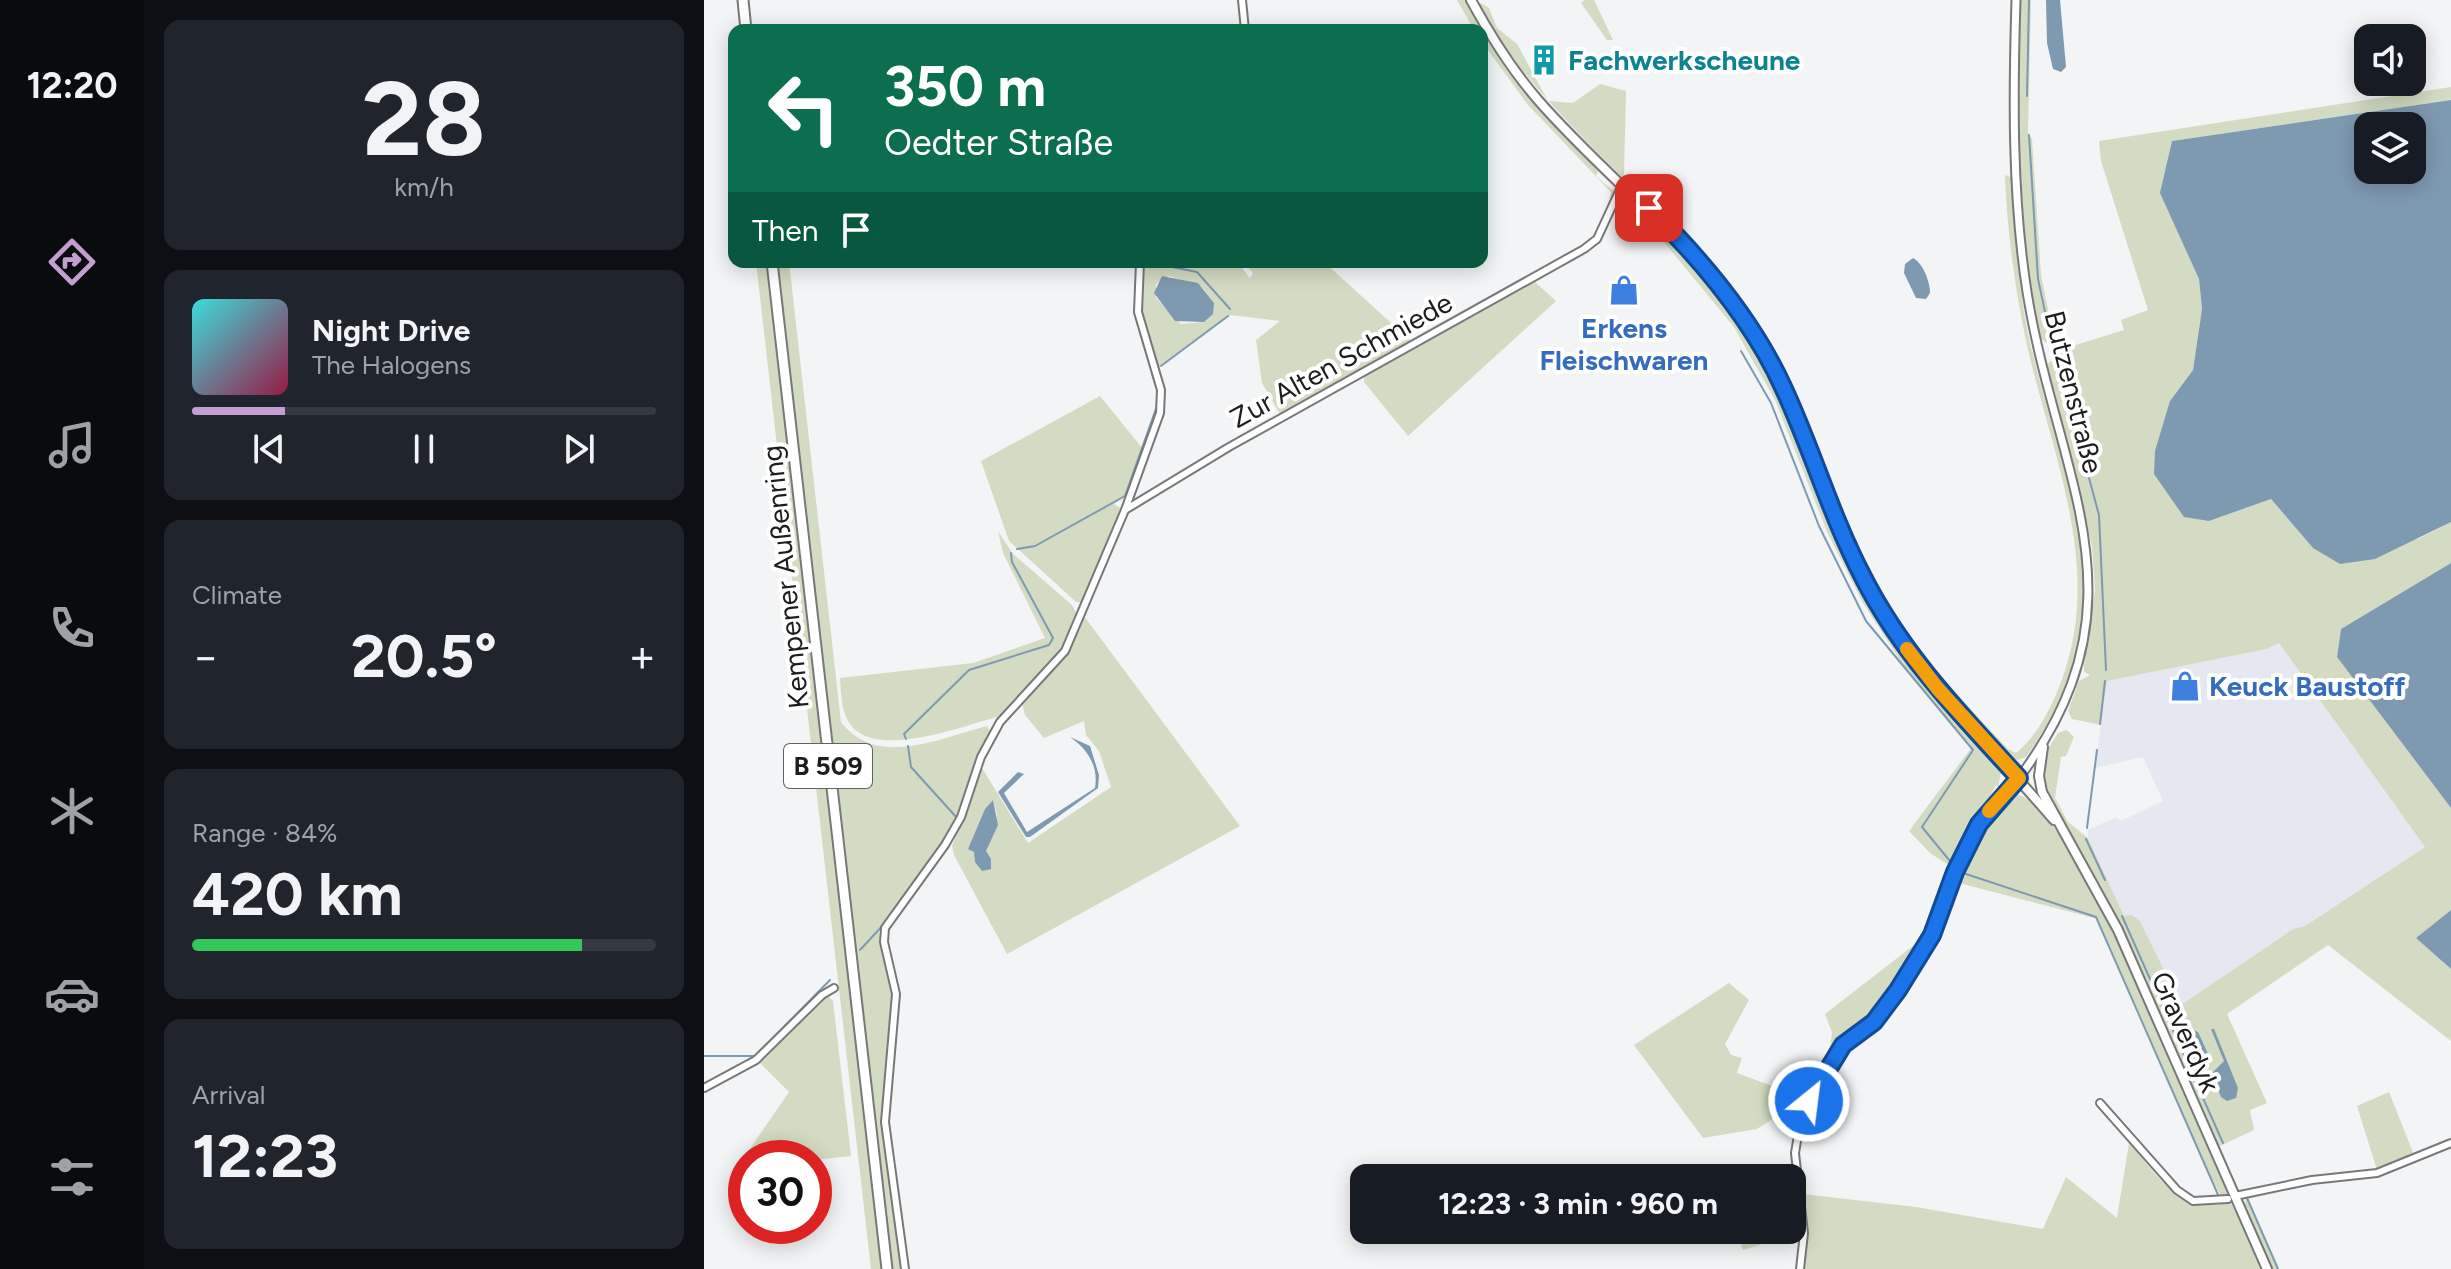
<!DOCTYPE html>
<meta charset="utf-8">
<style>
body{margin:0;font-family:Figtree,sans-serif;background:#20242c;color:#f1f3f6;height:100vh;display:flex;flex-direction:column;font-size:30px;white-space:nowrap}
*{box-sizing:border-box;margin:0}
p{font-size:26px;color:#9ea1a6}
.icon{flex:none;width:44px;height:44px;fill:none;stroke:currentColor;stroke-width:2;stroke-linecap:round;stroke-linejoin:round}
.map{position:relative;flex:1;overflow:hidden}
.sheet{display:flex;flex-direction:column;gap:20px;padding:20px;background:#0d0f14;width:560px}
.sheet>*{flex:none}
.banner{position:absolute;left:24px;top:24px;width:760px;height:244px;border-radius:16px;box-shadow:0 4px 20px #0003;background:#0b6e4f;color:#fff;overflow:hidden}
.buttons{position:absolute;left:1650px;top:24px;display:grid;gap:16px}
.buttons a{display:grid;place-items:center;width:72px;height:72px;border-radius:16px;background:#171b24;box-shadow:0 4px 20px #0003;font-size:40px}
.speed{position:absolute;left:24px;top:1140px;display:flex;gap:16px;font-size:40px;font-weight:700;text-align:center}
.speed>*{display:grid;place-content:center;width:104px;height:104px;border-radius:50%;background:#171b24;box-shadow:0 4px 20px #0003;line-height:1}
.speed .limit{border:12px solid #d22;background:#fff;color:#111}
.pin{position:absolute;display:grid;place-items:center;width:68px;height:68px;color:#fff;margin:-34px;border-radius:16px;box-shadow:0 4px 12px #0006}
.me{position:absolute;width:88px;margin:-44px;rotate:29deg;stroke-linejoin:round;filter:drop-shadow(0 0 6px #0008)}
.turn{display:flex;align-items:center;gap:28px;height:168px;padding:0 24px;font-size:36px}
.turn .icon{width:104px;height:104px;stroke-width:2.5}
.turn b{display:block;font-size:56px;line-height:68px}
.then{display:flex;align-items:center;height:76px;padding:0 24px;background:#0003;gap:16px;font-size:30px}
.big{font-size:60px;font-weight:700;line-height:1.1}
.sheet .tile{flex:1;display:flex;flex-direction:column;justify-content:center;gap:12px;min-width:0;padding:0 28px;border-radius:16px;background:#20242c}
.sheet .dial{align-items:center;gap:0}
.dial b{font-size:104px;line-height:1}
.song{display:flex;align-items:center;gap:24px}
.cover{width:96px;height:96px;border-radius:12px;background:linear-gradient(135deg,hsl(180 70% 55%),hsl(340 70% 35%))}
.played{height:8px;border-radius:4px;background:linear-gradient(90deg,#c49ed1 20%,#363941 20%)}
.keys{display:flex;justify-content:space-around;direction:ltr}
.heat{display:flex;justify-content:space-between;align-items:center;font-size:44px;direction:ltr}
.charge{height:12px;border-radius:6px;background:linear-gradient(90deg,#34c759 84%,#363941 0)}
.trip{position:absolute;left:646px;top:1164px;width:456px;height:80px;border-radius:16px;background:#171b24;box-shadow:0 4px 20px #0003;font-weight:700;line-height:80px;text-align:center}
main{display:flex;flex:1;min-height:0}
.dock{display:flex;flex-direction:column;width:144px;justify-content:space-around;align-items:center;background:#090b0e;color:#9ea1a6}
.dock .icon{width:56px;height:56px}
.dock .selected{color:#c49ed1}
.dock b{font-size:36px;color:#f1f3f6}
.map>svg:first-child{display:block}
</style>
<main>
<nav class="dock">
<b>12:20</b>
<svg class="icon selected" aria-label="directions" viewBox="0 0 24 24"><path d="M12 3l9 9-9 9-9-9zM9 14v-3h6M13 9l2 2-2 2"/></svg>
<svg class="icon" aria-label="music" viewBox="0 0 24 24"><path d="M9 18V5l10-2v13"/><circle cx="6" cy="18" r="3"/><circle cx="16" cy="16" r="3"/></svg>
<svg class="icon" aria-label="phone" viewBox="0 0 24 24"><path d="M5 4h4l2 5-3 2q2 4 5 5l2-3 5 2v4C11 20 4 13 5 4z"/></svg>
<svg class="icon" aria-label="climate" viewBox="0 0 24 24"><path d="M12 3v18M4 7l16 10M4 17L20 7"/></svg>
<svg class="icon" aria-label="car" viewBox="0 0 24 24"><path d="M5 17H2v-5l4-1 3-4h7l3 4 3 1v5h-3M9 17h6M6 11h13"/><circle cx="7" cy="17" r="2"/><circle cx="17" cy="17" r="2"/></svg>
<svg class="icon" aria-label="filters" viewBox="0 0 24 24"><path d="M4 7h16M4 17h16"/><circle cx="9" cy="7" r="2"/><circle cx="15" cy="17" r="2"/></svg>
</nav>
<section class="sheet">
<div class="tile dial"><b>28</b><p>km/h</p></div>
<div class="tile">
<div class="song"><i class="cover"></i><div><b>Night Drive</b><p>The Halogens</p></div></div>
<div class="played"></div>
<div class="keys"><svg class="icon" aria-label="previous" viewBox="0 0 24 24"><path d="M18 5L8 12l10 7zM5 5v14"/></svg><svg class="icon" aria-label="pause" viewBox="0 0 24 24"><path d="M8 5v14M16 5v14"/></svg><svg class="icon" aria-label="next" viewBox="0 0 24 24"><path d="M6 5l10 7-10 7zM19 5v14"/></svg></div>
</div>
<div class="tile"><p>Climate</p>
<div class="heat"><a>−</a><b class="big">20.5°</b><a>+</a></div>
</div>
<div class="tile"><p>Range · 84%</p><b class="big">420 km</b><div class="charge"></div></div>
<div class="tile"><p>Arrival</p><b class="big">12:23</b></div>
</section>
<div class="map">
<svg width="1747" height="1269" viewBox="0 0 1747 1269">
<rect width="100%" height="100%" fill="#f3f4f5"/>
<path fill="#e5e8f1" d="M1575,643L1721,847L1601,926L1589,929L1476,1006L1436,921L1420,917L1384,838V830L1412,817L1417,821L1459,801L1439,757L1391,768L1403,681L1563,649Z"/>
<g fill="#d3dbc2" fill-rule="evenodd">
<path d="M753,0H762L817,86L894,171L892,176L908,190L911,187L905,206L907,192L824,105L778,42V30H770Z"/>
<path d="M771,0L785,8L793,28L813,44L844,101L869,103L896,84L922,91L920,175L994,246H988C911,166 826,98 771,0Z"/>
<path d="M881,0H890L909,40H903L877,3Z"/>
<path d="M1315,0H1327L1324,133L1328,139L1337,275L1351,343L1345,344L1337,339L1334,332C1314,223 1314,111 1315,0Z"/>
<path d="M1747,87V100L1468,141L1457,193L1495,279L1498,309L1489,370L1466,401L1505,521L1567,499L1609,548L1714,539L1747,522V563L1637,629L1633,657L1747,808V910L1712,938L1747,969V1041L1624,945L1523,1014L1563,1103L1546,1110L1550,1130L1514,1147L1411,913L1340,789L1342,752L1354,733L1363,730L1370,737L1362,756L1357,757L1351,798L1364,822L1384,838L1420,916L1427,915L1436,921L1477,1005L1589,929L1601,926L1721,847L1575,643L1563,649L1403,681L1397,725L1368,719L1364,711L1375,681L1386,675L1380,672V665L1391,591L1388,546L1343,365L1362,348L1420,330L1417,320L1444,310L1397,161L1395,141Z"/>
<path d="M1301,175L1309,178C1312,233 1314,292 1327,347C1364,501 1428,609 1322,757L1314,760C1294,757 1279,731 1266,716C1221,666 1180,613 1151,552C1120,487 1102,418 1068,355C1048,318 1020,284 993,251H999C1040,298 1075,352 1099,410C1118,455 1131,502 1151,546C1186,625 1246,687 1304,749L1312,753C1334,735 1347,708 1357,682C1398,574 1353,467 1327,362C1313,305 1303,233 1301,175Z"/>
<path d="M924,194C982,250 1038,310 1073,384C1107,453 1125,529 1164,596C1201,660 1249,714 1298,768L1294,787L1292,785L1249,868L1226,853L1205,831L1268,747L1205,674L1159,603L1124,534L1071,400L1030,327L946,225L909,210L915,196Z"/>
<path d="M52,262H64L179,1269H167Z"/>
<path d="M73,262H85L137,722C173,769 236,738 283,726L286,731L251,824L201,900L174,931L190,994L179,1122L199,1269H188L173,1152Z"/>
<path d="M439,262H533L546,278L549,273L539,262H620L707,341L576,414L558,383L552,340L576,321L527,315L454,368L437,309ZM465,276L497,286L510,303L500,322L477,324L452,298V284Z"/>
<path d="M831,282L852,301L704,436L660,382V374Z"/>
<path d="M396,396L439,449L421,496L410,504L418,509L380,602H372L305,541L277,461Z"/>
<path d="M294,531L309,554L368,605L372,613V623L359,649L304,710L293,717C258,726 167,762 144,721C137,709 137,692 136,678L269,663L341,638L299,553Z"/>
<path d="M380,616L536,826L303,954L250,855L248,846L278,768L324,843L407,787L395,751L382,735L380,721L340,738L321,715L318,703L364,652ZM289,800L293,815L282,851L269,839L281,809Z"/>
<path d="M1314,795C1362,803 1463,1049 1485,1100C1494,1119 1526,1179 1523,1194L1517,1196L1505,1173L1394,919L1251,882L1276,834Z"/>
<path d="M1223,935L1180,1004L1132,1049L1126,1048L1128,1032L1121,1014Z"/>
<path d="M1025,983L1045,1000L1021,1044L1027,1055L1038,1058L1033,1073L1100,1098L1097,1108L1078,1113L1053,1129L999,1138L930,1045Z"/>
<path d="M124,996L129,1001L147,1156L110,1160L42,1158V1168L32,1169L85,1092L55,1062L118,997Z"/>
<path d="M1685,1092L1710,1155L1673,1170L1653,1106Z"/>
<path d="M1425,1143C1453,1175 1469,1205 1515,1205L1518,1198L1527,1203L1559,1269H1099L1103,1232L1099,1194L1212,1207L1339,1229L1362,1177L1413,1218Z"/>
<path d="M1088,1178L1096,1232L1039,1250L1032,1230H1088Z"/>
<path d="M1543,1196L1575,1269H1568L1540,1205Z"/>
</g>
<g fill="#7e9ab1" fill-rule="evenodd">
<path d="M1342,0H1356L1362,67L1357,72L1349,69L1343,43Z"/>
<path d="M1747,100V522L1671,559L1636,564L1609,548L1567,499L1505,521L1480,517L1450,474L1451,451L1466,401L1489,370L1498,309L1495,279L1456,193L1468,141ZM1664,126H1708V170H1664Z"/>
<path d="M1209,258C1219,263 1226,282 1226,293L1222,299L1212,298L1200,273L1201,264Z"/>
<path d="M458,276L494,283L510,303L509,314L500,322L471,321L450,293Z"/>
<path d="M1747,563V808L1633,657L1637,629Z"/>
<path d="M366,737L386,746L395,775L394,788L326,837H322L294,792L314,772L320,774L300,793L323,832L391,788C395,765 382,748 366,737Z"/>
<path d="M289,800L294,825L282,851L287,859V869L278,871L271,862L270,852L264,849L281,809Z"/>
<path d="M1747,910V969L1712,938Z"/>
<path d="M1485,1028L1494,1032L1506,1058L1485,1062L1490,1056L1481,1035Z"/>
<path d="M1507,1029H1510L1534,1088L1532,1098L1523,1101L1517,1097L1508,1073L1520,1061Z"/>
</g>
<g fill="none" stroke-linecap="round" stroke-linejoin="round">
<g stroke="#7e9ab1" stroke-width="2">
<path d="M1323,96L1325,0"/>
<path d="M1325,135L1334,279L1347,340"/>
<path d="M448,263L493,272L526,309"/>
<path d="M1037,351L1067,403L1115,526L1162,621L1269,750L1218,827L1250,866"/>
<path d="M1352,356L1395,515L1402,670"/>
<path d="M457,366L524,316"/>
<path d="M448,373L451,383"/>
<path d="M313,549L331,546L421,496L454,403"/>
<path d="M1396,724L1401,681"/>
<path d="M202,739L200,734L265,670L345,645L349,638L308,562L307,553"/>
<path d="M204,746L207,767L253,818"/>
<path d="M1383,828L1393,750"/>
<path d="M1382,839L1401,880"/>
<path d="M223,865L248,827"/>
<path d="M1256,872L1392,917L1515,1197"/>
<path d="M1418,916L1519,1143"/>
<path d="M156,950L182,922"/>
<path d="M0,1056H51L126,980"/>
<path d="M1547,1195L1543,1198L1574,1269"/>
</g>
<g stroke="#777879" stroke-width="10">
<g id="minor">
<path d="M538,0L541,30"/>
<path d="M421,510L525,447L880,249L893,239L918,185"/>
<path d="M0,1088L52,1060L118,995L130,988"/>
<path d="M1396,1103L1473,1190L1489,1201L1524,1199"/>
<path d="M1531,1196L1608,1180L1673,1173L1747,1143"/>
<path d="M201,1269L181,1122L192,994L180,942L181,928L241,845L257,817L277,757L296,722L361,651L421,510L456,413L457,390L434,312L436,262"/>
<path d="M1096,1269L1100,1233L1091,1153L1097,1117L1129,1058L1153,1033L1170,1022L1194,990L1228,935L1251,872L1275,824L1315,778"/>
</g>
</g>
<g stroke="#777879" stroke-width="11">
<path id="tertiary" d="M1312,0C1309,96 1308,196 1323,292C1353,480 1448,600 1315,778"/>
</g>
<g stroke="#777879" stroke-width="12">
<g id="secondary">
<path d="M767,0C786,35 808,70 834,100C902,178 980,234 1041,320C1096,399 1115,494 1159,578C1207,670 1283,742 1350,820"/>
<path d="M1339,747L1335,776L1338,792L1414,930L1563,1269"/>
</g>
</g>
<g stroke="#777879" stroke-width="13">
<g id="primary">
<path d="M39,0L42,30"/>
<path d="M68,262L183,1269"/>
</g>
</g>
<use href="#minor" stroke="#fff" stroke-width="6"/>
<use href="#tertiary" stroke="#fff" stroke-width="7"/>
<use href="#secondary" stroke="#fff" stroke-width="8"/>
<use href="#primary" stroke="#fff" stroke-width="9"/>
</g>
<g fill="none" stroke-linecap="round" stroke-linejoin="round">
<g stroke="#114b97" stroke-width="20">
<path id="route" d="M945,208C998,260 1048,319 1079,387C1108,449 1127,516 1159,577C1198,654 1257,715 1315,778L1275,824L1251,872L1228,935L1194,990L1170,1022L1139,1045L1105,1101"/>
</g>
<use href="#route" stroke="#1a73e8" stroke-width="14"/>
<path stroke="#f59e0b" stroke-width="14" d="M1203,649L1234,689L1315,778L1285,811"/>
</g>
<defs>
<g id="building-bare" transform="scale(2.4)"><path d="M-4-6H4V6H1V3H-1V6H-4ZM-2.5-4.3h1.7v1.8h-1.7ZM.8-4.3h1.7v1.8H.8ZM-2.5-1h1.7V.8h-1.7ZM.8-1h1.7V.8H.8Z" fill="#0f9aa8" stroke="#fff" stroke-width="2.5" paint-order="stroke"/></g>
<g id="shop-bare" transform="scale(2.4)"><path d="M-5-2.5h2.3a2.7 3.5 0 0 1 5.4 0H5L5.5 6h-11ZM-1.5-2.5h3a1.5 2.3 0 0 0-3 0Z" fill="#3f7fe0" stroke="#fff" stroke-width="2.5" paint-order="stroke"/></g>
</defs>
<g fill-rule="evenodd">
<use href="#building-bare" x="840" y="60"/>
<use href="#shop-bare" x="920" y="290"/>
<use href="#shop-bare" x="1481" y="686"/>
</g>
<g text-anchor="middle" stroke-width="8" stroke-linejoin="round" paint-order="stroke">
<rect fill="#fff" stroke="#616162" stroke-width="2" x="80" y="744" width="88" height="44" rx="6"/>
<g font-size="26" font-weight="bold" fill="#1d1d1e">
<text x="124" y="775">B 509</text>
</g>
<g font-size="28" font-weight="bold" fill="#0d838f" stroke="#fff" text-anchor="start">
<text x="864" y="70">Fachwerkscheune</text>
</g>
<g font-size="28" font-weight="bold" fill="#366cbe" stroke="#fff">
<text x="920" y="338">Erkens<tspan x="920" dy="32">Fleischwaren</tspan></text>
<text x="1505" y="696" text-anchor="start">Keuck Baustoff</text>
</g>
<g font-size="28" fill="#1d1d1e" stroke="#fff">
<text transform="translate(637 360) rotate(-29)" y="10">Zur Alten Schmiede</text>
<text transform="translate(1370 392) rotate(76)" y="10">Butzenstraße</text>
<text transform="translate(81 577) rotate(-96)" y="10">Kempener Außenring</text>
<text transform="translate(1482 1032) rotate(66)" y="10">Graverdyk</text>
</g>
</g>
</svg>
<div class="buttons">
<a><svg class="icon" aria-label="sound" viewBox="0 0 24 24"><path d="M4 9h4l5-4v14l-5-4H4zM17 9q2 3 0 6"/></svg></a>
<a><svg class="icon" aria-label="layers" viewBox="0 0 24 24"><path d="M12 4l9 5-9 5-9-5zM3 14l9 5 9-5"/></svg></a>
</div>
<div class="speed"><div class="limit">30</div></div>
<div class="pin" style="left:945px;top:208px;background:#d93025"><svg class="icon" aria-label="arrive" viewBox="0 0 24 24"><path d="M6 21V4h12l-3 4 3 4H6"/></svg></div>
<svg class="me" style="left:1105px;top:1101px" viewBox="-20 -20 40 40"><circle r="17" fill="#1a73e8" stroke="#fff" stroke-width="3"/><path d="M0-11L8 9 0 5-8 9z" fill="#fff"/></svg>
<div class="trip">12:23 · 3 min · 960 m</div>
<div class="banner">
<div class="turn"><svg class="icon" aria-label="left" viewBox="0 0 24 24"><path d="M17 20v-9H6M10 6l-5 5 5 5"/></svg><div><b>350 m</b>Oedter Straße</div></div>
<div class="then">Then<svg class="icon" aria-label="arrive" viewBox="0 0 24 24"><path d="M6 21V4h12l-3 4 3 4H6"/></svg></div>
</div>
</div>
</main>
